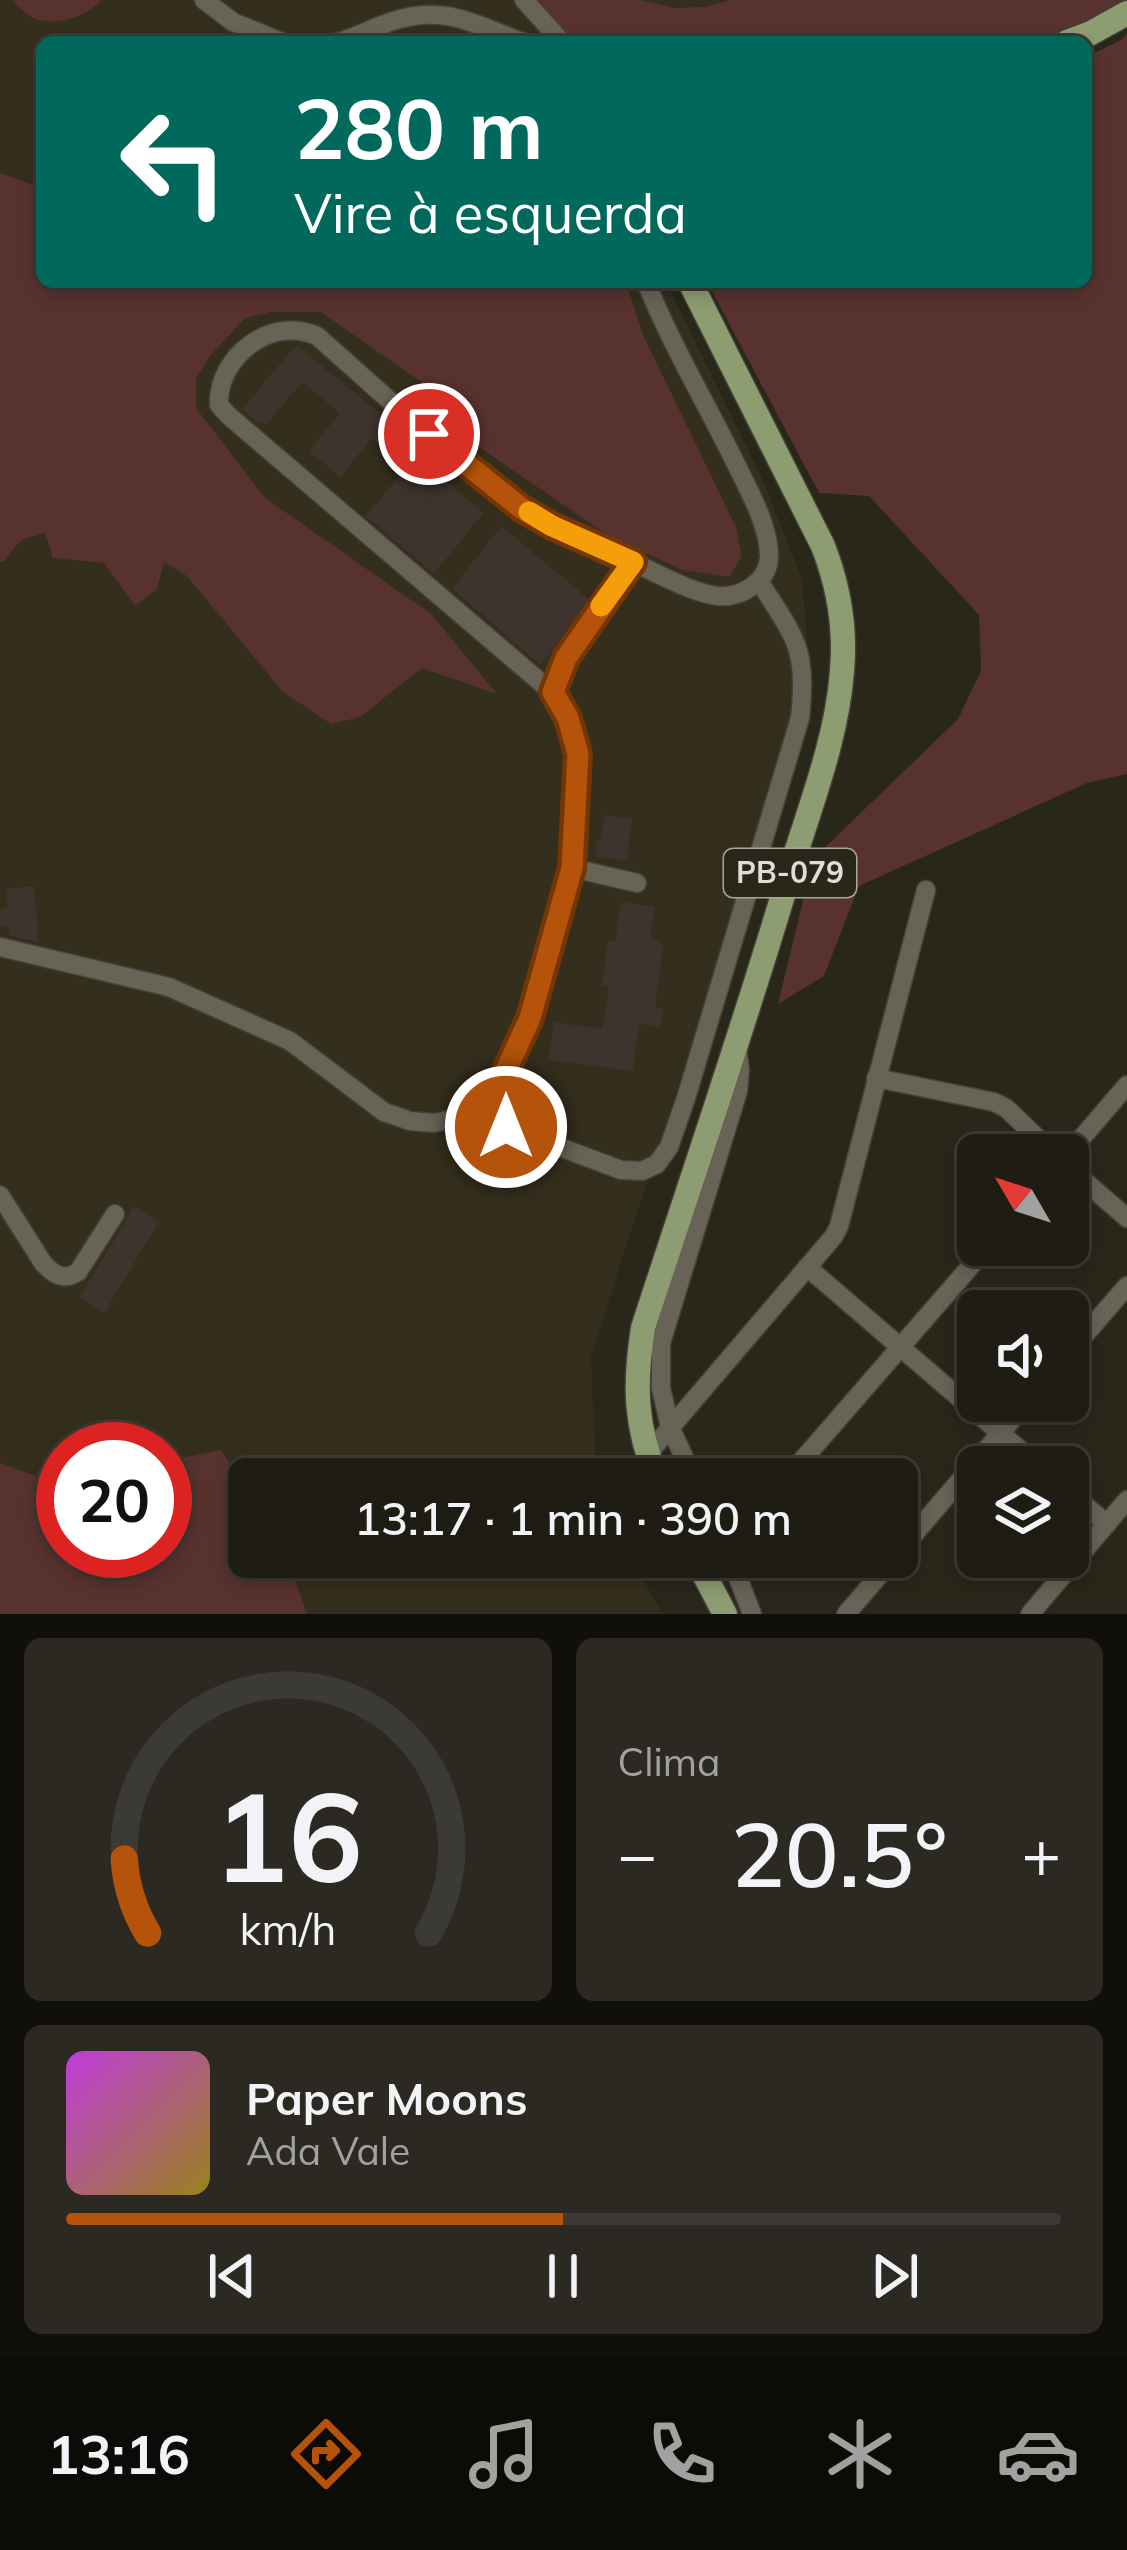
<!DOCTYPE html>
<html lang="pt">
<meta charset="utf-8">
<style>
body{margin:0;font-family:Mulish,sans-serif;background:#2c2922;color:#f1f3f6;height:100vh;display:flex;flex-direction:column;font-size:45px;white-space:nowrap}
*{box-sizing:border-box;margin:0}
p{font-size:39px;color:#a1a1a0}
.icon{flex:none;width:66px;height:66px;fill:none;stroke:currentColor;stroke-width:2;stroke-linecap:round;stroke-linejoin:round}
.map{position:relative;height:1614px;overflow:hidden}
.panel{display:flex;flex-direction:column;gap:24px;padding:24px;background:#110f0b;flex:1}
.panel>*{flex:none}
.hud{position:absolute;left:36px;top:36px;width:1056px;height:252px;border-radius:18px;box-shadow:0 6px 18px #0003,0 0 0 3px #3c3a34;background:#00695c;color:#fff;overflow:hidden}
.needle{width:78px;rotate:309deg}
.fabs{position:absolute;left:957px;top:1134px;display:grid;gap:24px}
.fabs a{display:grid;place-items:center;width:132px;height:132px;border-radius:18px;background:#1f1c14;box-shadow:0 6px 18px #0003,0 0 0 3px #3c3a34;font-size:60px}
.speed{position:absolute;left:36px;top:1422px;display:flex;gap:24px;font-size:60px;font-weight:700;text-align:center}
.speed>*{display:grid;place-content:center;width:156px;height:156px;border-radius:50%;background:#1f1c14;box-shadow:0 6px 18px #0003,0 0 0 3px #3c3a34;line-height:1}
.speed .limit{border:18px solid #d22;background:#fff;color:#111}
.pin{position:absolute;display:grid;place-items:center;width:102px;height:102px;color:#fff;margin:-51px;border:6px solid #fff;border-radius:50%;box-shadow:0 3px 12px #0007}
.me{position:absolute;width:132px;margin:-66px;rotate:0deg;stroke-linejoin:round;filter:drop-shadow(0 0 9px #0008)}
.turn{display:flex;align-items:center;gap:42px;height:252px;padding:0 60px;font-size:54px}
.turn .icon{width:156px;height:156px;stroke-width:2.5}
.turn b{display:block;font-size:84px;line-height:102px}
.big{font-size:90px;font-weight:600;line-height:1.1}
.panel .tile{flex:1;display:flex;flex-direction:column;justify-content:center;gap:18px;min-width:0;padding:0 42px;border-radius:18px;background:#2c2922}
.panel .dial{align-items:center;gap:0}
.dial svg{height:312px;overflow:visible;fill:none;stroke:#3c3a34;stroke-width:7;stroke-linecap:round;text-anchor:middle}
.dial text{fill:#f1f3f6;stroke:none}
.song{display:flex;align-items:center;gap:36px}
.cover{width:144px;height:144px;border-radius:18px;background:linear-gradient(135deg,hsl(290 70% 55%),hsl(50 70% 35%))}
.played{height:12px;border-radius:6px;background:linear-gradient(90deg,#b45309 50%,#3c3a34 50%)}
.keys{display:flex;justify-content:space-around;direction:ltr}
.heat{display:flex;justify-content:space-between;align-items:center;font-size:66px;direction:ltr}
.panel .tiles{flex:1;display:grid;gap:24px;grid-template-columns:1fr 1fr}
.tile:last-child{grid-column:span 2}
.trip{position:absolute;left:228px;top:1458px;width:690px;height:120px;border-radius:18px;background:#1f1c14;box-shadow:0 6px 18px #0003,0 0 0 3px #3c3a34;font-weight:600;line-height:120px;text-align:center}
.dock{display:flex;height:192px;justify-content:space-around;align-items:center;background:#0c0b08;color:#a1a1a0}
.dock .icon{width:84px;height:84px}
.dock .on{color:#b45309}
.dock b{font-size:54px;color:#f1f3f6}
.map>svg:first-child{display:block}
</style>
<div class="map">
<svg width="1127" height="1614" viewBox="0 0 1127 1614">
<rect width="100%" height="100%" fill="#29261a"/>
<path fill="#342e1d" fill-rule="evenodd" d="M0,0H1105L897,42H42V282H666L761,476L802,579L808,648L789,742L591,1356L595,1453L603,1479H249V1557H630L663,1614H0ZM63,1449H165V1551H63Z"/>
<g fill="#58322f">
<path d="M12,0H101C87,17 57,26 35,19C27,16 18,6 12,0Z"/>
<path d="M535,0H640L675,8L704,7L732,0H1123C1097,24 1069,33 1035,42H577L553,23Z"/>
<path d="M1127,33V774L1087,783L859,886L824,976L778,1004L813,859L958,719L981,671L979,615L869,496L819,493L707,282H1086V57L1121,40Z"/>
<path d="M0,173L36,186L42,185V282H626L643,335L736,527L742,556L729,577L683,570L612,538L473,443L424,384L321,312H270L245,318L209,357L196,379V408L264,497L431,614L497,694L422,668L360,717L331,724L282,691L187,576L164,562L157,589L135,605L104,563L53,558L45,533L21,540L4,561H0Z"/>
<path d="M221,1450L249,1494V1557H287L307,1614H0V1463L55,1483L63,1481V1551H165V1461Z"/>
</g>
<g fill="#3f342d">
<path d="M296,345L446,467L440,475L483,513L434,574L366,516L407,467L372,438L340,477L309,451L340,413L302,382L266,425L262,421L259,424L242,409Z"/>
<path d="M501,526L590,600L541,665L452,589Z"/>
<path d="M604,815L632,818L627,860L595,857L597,840L601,841Z"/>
<path d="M34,886L39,942H37L10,935L9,926L0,927V908L7,907L6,889Z"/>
<path d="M621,902L655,907L650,938L659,941L663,949L655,1007L664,1009L660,1028L639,1023L633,1071L548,1060L554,1022L602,1029L609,986L602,985L608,941L615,942Z"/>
<path d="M133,1206L159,1221L104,1313L79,1298L126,1221Z"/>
</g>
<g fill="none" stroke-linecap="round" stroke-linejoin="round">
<g stroke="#434137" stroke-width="21">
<g id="minor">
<path d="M204,0L233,22L282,42"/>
<path d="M524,0L562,42"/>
<path d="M338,42C357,37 374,27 393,21C445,4 475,25 523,42"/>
<path d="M633,562L566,658L552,692L568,718L578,755L572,868L637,883"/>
<path d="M552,692L229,416L219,405C217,357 271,315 317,336C383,394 448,455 519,507C554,531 595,546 634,563C660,574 689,592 718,596C742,598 769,581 769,556C769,525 748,489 735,462C706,403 671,344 646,282"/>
<path d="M0,947L169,987L290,1041L384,1112L410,1121L434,1123L456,1118L506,1127L621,1170L642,1171L657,1164L669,1147L686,1098L800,718C808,648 795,638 759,581"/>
<path d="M876,1078L994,1102L1006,1108L1055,1155"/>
<path d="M456,1118L497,1090"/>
<path d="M506,1127L497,1090L530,1018L572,868"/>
<path d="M1067,1155L1127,1085"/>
<path d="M1068,1167L1127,1218"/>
<path d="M0,1195L43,1263C54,1275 64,1281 78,1272L115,1214"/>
<path d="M807,1267L1040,1467"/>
<path d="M1068,1354L1127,1286"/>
<path d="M647,1455L834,1236L839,1226L926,890"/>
<path d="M694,1479L670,1427L661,1388V1343L738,1091L740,1070L737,1048"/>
<path d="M786,1479L989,1245"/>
<path d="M1068,1491L1107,1524"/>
<path d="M897,1554L1028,1401"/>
<path d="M730,1557L752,1614"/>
<path d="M846,1614L895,1557"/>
<path d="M1030,1614L1127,1500"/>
</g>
</g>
<g stroke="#434137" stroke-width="27">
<g id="major">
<path d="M1067,42L1091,33L1127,13"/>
<path d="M657,1479C635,1426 634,1385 643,1328C692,1177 744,1027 789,875C809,809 837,740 842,671C846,627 839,587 823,546L690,282"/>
<path d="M695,1557L725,1614"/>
</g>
</g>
<use href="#minor" stroke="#676356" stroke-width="18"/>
<use href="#major" stroke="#8d9c71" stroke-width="24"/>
</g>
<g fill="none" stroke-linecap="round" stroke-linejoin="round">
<g stroke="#753606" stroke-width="30">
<path id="route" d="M429,434L521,508L552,526L633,562L566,658L553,692L568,718L578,754L572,868L530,1018L497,1090L506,1127"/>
</g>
<use href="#route" stroke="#b45309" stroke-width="21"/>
<path stroke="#f59e0b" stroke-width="21" d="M529,512L552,526L633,562L601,606"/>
</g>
<g text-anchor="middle" stroke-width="12" stroke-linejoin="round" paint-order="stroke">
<rect fill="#29261a" stroke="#a9a79e" stroke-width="3" x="724" y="849" width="132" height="48" rx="9"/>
<g font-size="30" font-weight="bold" fill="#e0ded7">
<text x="790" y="883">PB-079</text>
</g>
</g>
</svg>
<div class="fabs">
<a><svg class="needle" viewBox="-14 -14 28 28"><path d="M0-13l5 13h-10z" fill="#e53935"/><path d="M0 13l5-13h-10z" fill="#a1a1a0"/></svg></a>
<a><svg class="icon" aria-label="sound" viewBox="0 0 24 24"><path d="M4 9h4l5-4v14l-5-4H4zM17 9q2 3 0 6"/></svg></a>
<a><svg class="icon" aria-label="layers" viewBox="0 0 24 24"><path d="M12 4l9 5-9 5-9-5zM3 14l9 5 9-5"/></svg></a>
</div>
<div class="speed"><div class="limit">20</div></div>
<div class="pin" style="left:429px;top:434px;background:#d93025"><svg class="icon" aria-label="arrive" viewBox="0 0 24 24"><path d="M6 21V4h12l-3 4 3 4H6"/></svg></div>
<svg class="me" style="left:506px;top:1127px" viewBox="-20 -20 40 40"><circle r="17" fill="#b45309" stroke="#fff" stroke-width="3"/><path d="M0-11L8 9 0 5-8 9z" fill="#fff"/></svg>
<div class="trip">13:17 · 1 min · 390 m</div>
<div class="hud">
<div class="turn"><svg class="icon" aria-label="left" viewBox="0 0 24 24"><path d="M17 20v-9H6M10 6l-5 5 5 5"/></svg><div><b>280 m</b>Vire à esquerda</div></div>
</div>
</div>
<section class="panel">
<div class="tiles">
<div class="tile dial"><svg viewBox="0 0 100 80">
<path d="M14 69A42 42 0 1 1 86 69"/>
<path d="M14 69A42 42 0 0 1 8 50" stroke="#b45309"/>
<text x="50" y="56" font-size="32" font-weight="700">16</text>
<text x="50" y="72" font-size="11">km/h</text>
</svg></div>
<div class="tile"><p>Clima</p>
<div class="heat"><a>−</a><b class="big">20.5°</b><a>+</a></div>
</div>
<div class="tile">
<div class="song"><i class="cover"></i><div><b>Paper Moons</b><p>Ada Vale</p></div></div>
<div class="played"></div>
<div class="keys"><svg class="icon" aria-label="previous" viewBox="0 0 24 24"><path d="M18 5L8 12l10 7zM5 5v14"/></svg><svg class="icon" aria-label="pause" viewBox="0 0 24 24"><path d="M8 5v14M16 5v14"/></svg><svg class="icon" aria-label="next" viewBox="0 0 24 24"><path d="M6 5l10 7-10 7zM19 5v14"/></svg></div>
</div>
</div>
</section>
<nav class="dock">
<b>13:16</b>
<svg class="icon on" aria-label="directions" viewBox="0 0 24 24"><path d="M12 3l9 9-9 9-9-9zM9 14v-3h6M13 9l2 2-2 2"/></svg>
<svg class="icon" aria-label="music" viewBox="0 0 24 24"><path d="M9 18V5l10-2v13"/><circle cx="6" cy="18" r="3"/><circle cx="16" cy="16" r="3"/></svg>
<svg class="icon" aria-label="phone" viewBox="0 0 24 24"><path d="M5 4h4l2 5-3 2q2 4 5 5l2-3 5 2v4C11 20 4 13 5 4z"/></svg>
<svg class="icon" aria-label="climate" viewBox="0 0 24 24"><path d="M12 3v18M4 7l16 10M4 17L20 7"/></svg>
<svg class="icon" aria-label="car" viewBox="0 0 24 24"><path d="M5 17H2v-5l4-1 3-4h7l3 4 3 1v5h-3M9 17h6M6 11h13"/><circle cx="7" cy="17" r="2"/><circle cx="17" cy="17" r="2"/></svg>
</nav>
